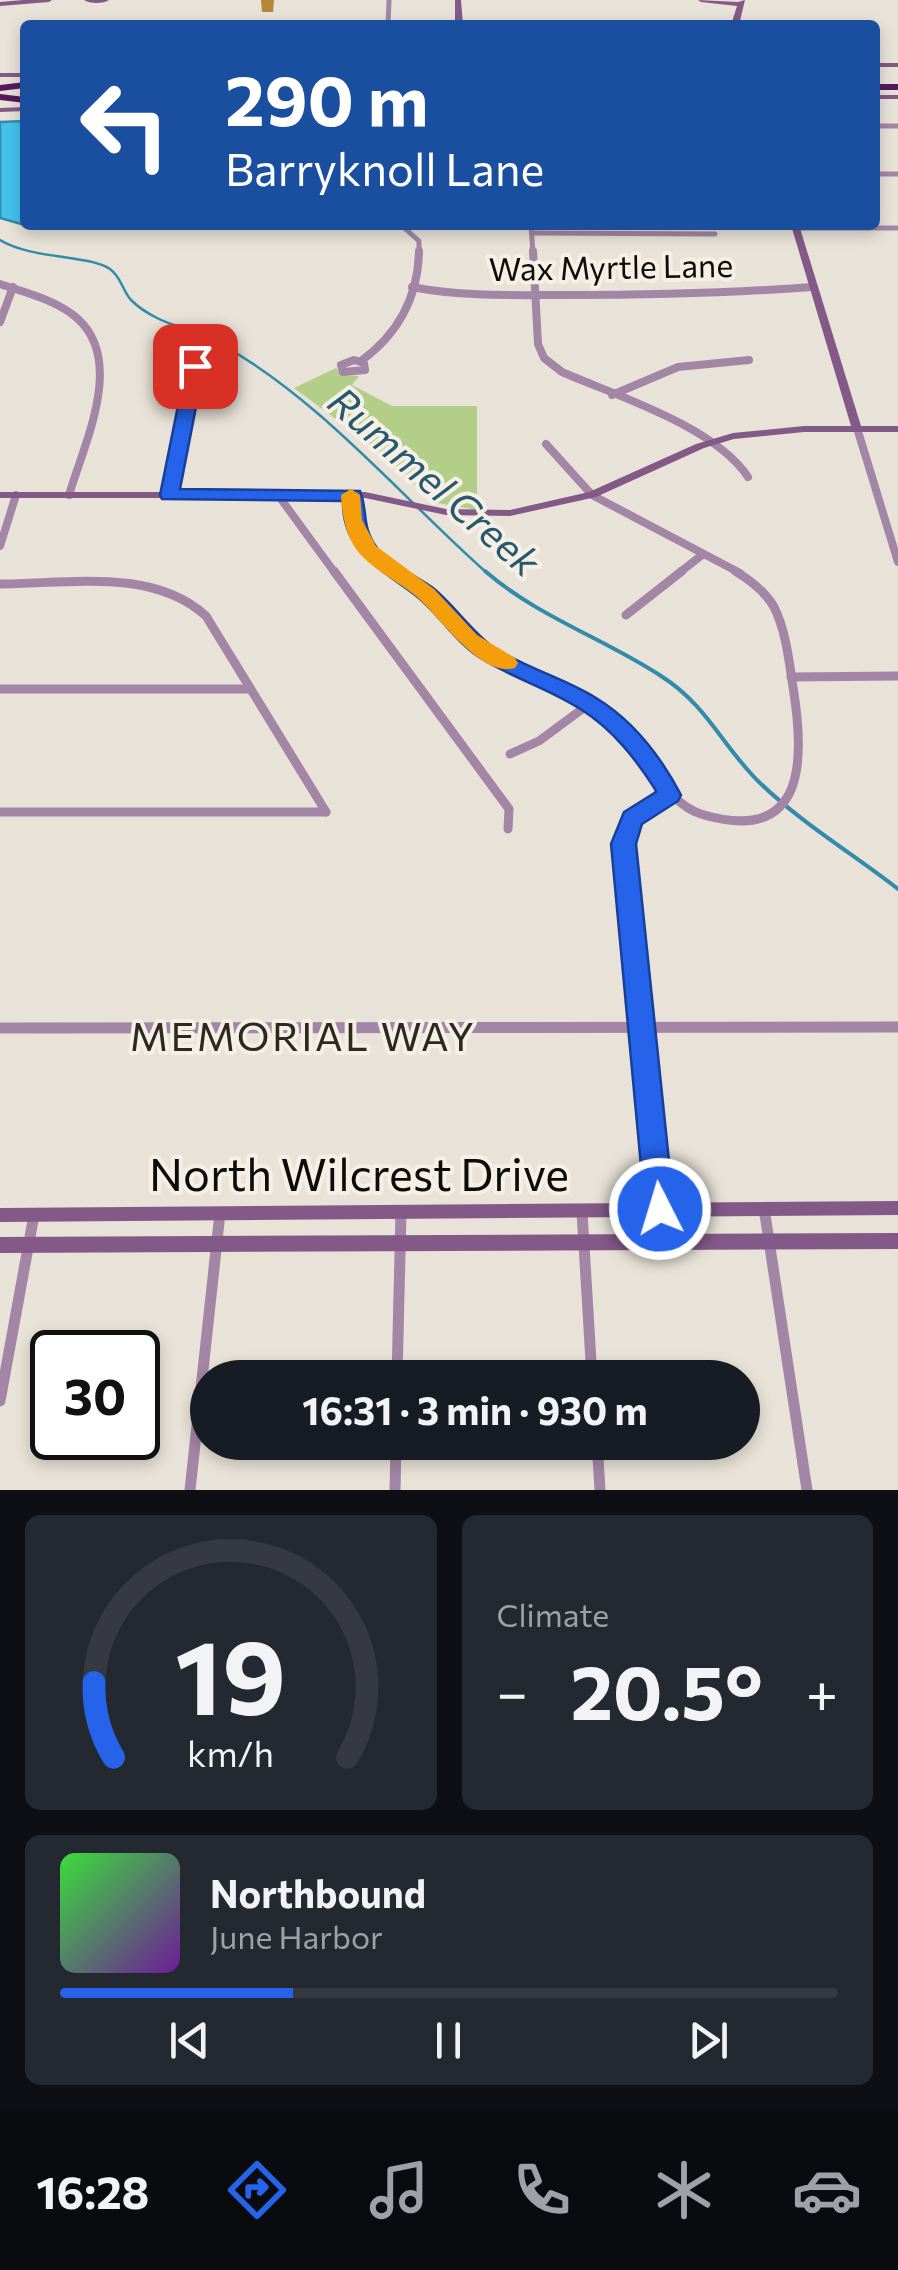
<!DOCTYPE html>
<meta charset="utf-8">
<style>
body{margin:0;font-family:Commissioner,sans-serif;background:#242831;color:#f1f3f6;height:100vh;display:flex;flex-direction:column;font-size:38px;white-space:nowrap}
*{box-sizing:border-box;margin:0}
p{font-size:32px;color:#9ea1a6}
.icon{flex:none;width:55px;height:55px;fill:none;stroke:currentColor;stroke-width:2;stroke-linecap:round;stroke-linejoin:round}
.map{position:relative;height:1490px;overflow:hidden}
.sheet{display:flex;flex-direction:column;gap:25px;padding:25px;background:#0d0f14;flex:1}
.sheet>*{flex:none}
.top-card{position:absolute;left:20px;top:20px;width:860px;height:210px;border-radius:10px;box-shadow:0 5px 15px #0003;background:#1a4fa0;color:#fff;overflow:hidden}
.speed{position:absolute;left:30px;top:1330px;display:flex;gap:20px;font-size:50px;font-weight:700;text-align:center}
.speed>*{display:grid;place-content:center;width:130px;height:130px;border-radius:50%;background:#171b24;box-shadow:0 5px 15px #0003;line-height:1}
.speed .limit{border:5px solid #111;border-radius:15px;background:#fff;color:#111}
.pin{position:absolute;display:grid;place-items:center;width:85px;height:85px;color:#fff;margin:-42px;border-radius:20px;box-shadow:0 5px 15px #0006}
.me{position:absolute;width:110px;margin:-55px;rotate:355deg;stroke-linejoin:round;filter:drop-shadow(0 0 8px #0008)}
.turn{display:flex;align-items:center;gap:35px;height:210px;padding:0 40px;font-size:45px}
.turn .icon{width:130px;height:130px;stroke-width:2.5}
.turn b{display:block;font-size:70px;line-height:85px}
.big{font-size:75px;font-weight:700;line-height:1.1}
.sheet .tile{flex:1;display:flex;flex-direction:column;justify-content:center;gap:15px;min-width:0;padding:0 35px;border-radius:15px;background:#242831}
.sheet .dial{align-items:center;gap:0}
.dial svg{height:260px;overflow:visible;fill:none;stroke:#363941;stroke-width:7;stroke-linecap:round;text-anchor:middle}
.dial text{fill:#f1f3f6;stroke:none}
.song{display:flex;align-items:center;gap:30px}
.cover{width:120px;height:120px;border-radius:15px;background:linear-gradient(135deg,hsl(120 70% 55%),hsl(280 70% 35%))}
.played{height:10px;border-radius:5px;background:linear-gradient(90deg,#2563eb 30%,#363941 30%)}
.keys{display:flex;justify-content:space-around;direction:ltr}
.heat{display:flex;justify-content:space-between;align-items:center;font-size:55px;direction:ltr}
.sheet .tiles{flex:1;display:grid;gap:25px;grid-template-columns:1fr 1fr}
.tile:last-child{grid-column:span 2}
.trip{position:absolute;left:190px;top:1360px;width:570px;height:100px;border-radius:50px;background:#171b24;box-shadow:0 5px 15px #0003;font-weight:700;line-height:100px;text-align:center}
.tab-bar{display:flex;height:160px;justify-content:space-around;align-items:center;background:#090b0e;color:#9ea1a6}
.tab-bar .icon{width:70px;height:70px}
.tab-bar .current{color:#2563eb}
.tab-bar b{font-size:45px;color:#f1f3f6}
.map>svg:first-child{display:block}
</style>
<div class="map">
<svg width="898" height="1490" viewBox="0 0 898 1490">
<rect width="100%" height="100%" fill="#e8e2d8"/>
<path fill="#b3ce89" d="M336,368L343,375L359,376L352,385L392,406H477V510L432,502L388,458L294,388Z"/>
<path fill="#44c2ee" stroke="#348ba9" stroke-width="2.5" d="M25,121V225L0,218V122Z"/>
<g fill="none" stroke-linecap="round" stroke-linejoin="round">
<path stroke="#348ba9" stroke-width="2.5" d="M0,240C34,260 86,254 110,269C122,278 122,290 131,300C137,306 149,314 157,318C174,327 196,330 214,340C320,398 398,494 487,573"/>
<path stroke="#348ba9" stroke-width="4" d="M485,571C538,617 603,638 661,676C707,705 723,747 759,782C800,822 853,854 898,889"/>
<g stroke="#a386a5" stroke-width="5">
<path d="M388,25L389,1"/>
<path d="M681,25H686"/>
<path d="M875,126H898"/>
<path d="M875,174H898"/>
<path d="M401,225L419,241V254"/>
<path d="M531,225L533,254"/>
<path d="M796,228H898"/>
<path d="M532,233L715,234"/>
</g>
<g stroke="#a386a5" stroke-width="8">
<path d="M533,251L538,344L544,358L562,372C617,396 714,426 748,477"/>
<path d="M0,284C26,293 57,300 78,319C125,362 84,444 69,495"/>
<path d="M412,287C463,297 514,295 566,295C648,295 730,293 812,287"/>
<path d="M0,322L13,287"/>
<path d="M354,360L364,363L365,370L343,372L341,365Z"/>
<path d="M361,361C398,334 418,297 419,251"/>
<path d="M612,395L678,367L749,360"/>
<path d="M857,428L898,562"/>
<path d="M546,444L592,495L740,573"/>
<path d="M169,495L195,370L191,364L177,366L175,374L191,379"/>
<path d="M278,495L335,573"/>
<path d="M353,495C356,531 368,552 397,573"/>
<path d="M0,546L16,495"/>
<path d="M679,573L702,555"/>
</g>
<g stroke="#a386a5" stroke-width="9">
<path d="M334,571L509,809L508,829"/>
<path d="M394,571C408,581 423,590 436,603C452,619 465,638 484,651C534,683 591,695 633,740C657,767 666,804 704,815C806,844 805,760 793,687C789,661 786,631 774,607C765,591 750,580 735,571"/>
<path d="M0,584C67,584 152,567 206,616L326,812"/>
<path d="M626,615L682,571"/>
<path d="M791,677L898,676"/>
<path d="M0,689H250"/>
<path d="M510,754L539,741L589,704"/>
<path d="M0,812H326"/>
<path d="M636,978L623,844L632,819L669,795"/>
</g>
<g stroke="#a386a5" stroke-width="11">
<path d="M636,976L663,1242"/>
<path d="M0,1028L898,1027"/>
<path d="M764,1208L807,1490"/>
<path d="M582,1212L592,1378"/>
<path d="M397,1378L401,1212"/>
<path d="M0,1401L34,1215"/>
<path d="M597,1442L600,1490"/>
<path d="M190,1490L220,1213"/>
<path d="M395,1490L396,1442"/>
</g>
<g fill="#835987" fill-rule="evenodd">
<path d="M23,0H52L49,2L0,6V2Z"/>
<path d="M84,0H109C104,4 89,4 84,0Z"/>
<path d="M455,0H461L463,25H455Z"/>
<path d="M698,0L738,2L745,0L739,25H731L737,6L701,2Z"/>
<rect x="875" y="63" width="23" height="4"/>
<rect x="0" y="73" width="25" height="4"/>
<rect x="875" y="95" width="23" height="4"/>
<path d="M25,107V111L0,112V108Z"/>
<path d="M791,225H799L861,426H898V432H804L734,439L704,448L596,497L510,516L446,515L365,498H0V492H365L446,509L510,510L589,492L696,444L733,433L804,426H851Z"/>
<path d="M898,1201V1215L0,1222V1208Z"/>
<path d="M898,1233V1249L0,1253V1237Z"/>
</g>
<g fill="#561a5c" fill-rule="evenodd">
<path d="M25,82V88L0,91V85Z"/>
<rect x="875" y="84" width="23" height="6"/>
<path d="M0,94L25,97V103L0,100Z"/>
</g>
</g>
<path fill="#b58738" d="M261,0H274L273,12H262Z"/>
<path fill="#d29d41" stroke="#936e2e" stroke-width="2.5" d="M331,22L330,25H243L246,23Z"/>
<path fill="#2563eb" stroke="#184099" stroke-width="2.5" d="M195,360L204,366L180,489L360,491C368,510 361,527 377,548C391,565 415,575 433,588C454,605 471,631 493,647C525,668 564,678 596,698C634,721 661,757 681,795L678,801L642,824L636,844L674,1209L670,1219L660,1223L649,1219L645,1209L611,844L624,812L656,792L655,789C635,758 613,730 582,710C550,689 512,678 479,657C456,642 440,616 419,598C384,570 342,553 343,501L162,499L160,495L186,366Z"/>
<path fill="#f59e0b" d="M351,489L360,495L362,520L376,546L434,589L477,635L515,658L518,663L515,668C481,678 439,616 417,597C399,582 375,571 360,554C346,538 342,515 341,495Z"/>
<g text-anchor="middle" stroke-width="8" stroke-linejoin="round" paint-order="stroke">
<g font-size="32" fill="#0e0c09" stroke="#f6efe5">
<text transform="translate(611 268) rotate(-1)" y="11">Wax Myrtle Lane</text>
</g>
<g font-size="40" font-style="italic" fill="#27596c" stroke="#f6efe5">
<text transform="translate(434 482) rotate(41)" y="14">Rummel Creek</text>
</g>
<g font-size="40" letter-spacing="2.5" fill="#2d2921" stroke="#f6efe5">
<text x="303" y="1051">MEMORIAL WAY</text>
</g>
<g font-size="45" fill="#0e0c09" stroke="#f6efe5">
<text x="359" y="1191">North Wilcrest Drive</text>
</g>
</g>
</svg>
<div class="speed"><div class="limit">30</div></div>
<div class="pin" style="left:195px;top:366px;background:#d93025"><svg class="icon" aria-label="arrive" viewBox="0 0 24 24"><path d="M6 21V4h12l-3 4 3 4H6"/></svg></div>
<svg class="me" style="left:660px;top:1209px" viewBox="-20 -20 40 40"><circle r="17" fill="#2563eb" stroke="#fff" stroke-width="3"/><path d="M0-11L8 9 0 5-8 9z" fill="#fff"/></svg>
<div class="trip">16:31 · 3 min · 930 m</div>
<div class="top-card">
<div class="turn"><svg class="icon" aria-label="left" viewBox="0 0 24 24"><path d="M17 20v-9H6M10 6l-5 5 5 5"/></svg><div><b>290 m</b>Barryknoll Lane</div></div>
</div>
</div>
<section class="sheet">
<div class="tiles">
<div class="tile dial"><svg viewBox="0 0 100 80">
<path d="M14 69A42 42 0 1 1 86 69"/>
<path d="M14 69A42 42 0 0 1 8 46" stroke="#2563eb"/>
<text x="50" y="56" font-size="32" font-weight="700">19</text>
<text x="50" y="72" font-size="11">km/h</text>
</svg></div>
<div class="tile"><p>Climate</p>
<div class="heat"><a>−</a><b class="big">20.5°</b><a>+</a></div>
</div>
<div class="tile">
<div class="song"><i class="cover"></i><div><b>Northbound</b><p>June Harbor</p></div></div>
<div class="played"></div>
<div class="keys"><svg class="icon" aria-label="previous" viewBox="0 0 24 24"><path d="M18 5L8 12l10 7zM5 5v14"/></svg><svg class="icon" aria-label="pause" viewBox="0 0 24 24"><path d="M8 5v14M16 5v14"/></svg><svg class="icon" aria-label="next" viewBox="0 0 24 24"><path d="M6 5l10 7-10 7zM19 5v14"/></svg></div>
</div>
</div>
</section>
<nav class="tab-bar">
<b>16:28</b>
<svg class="icon current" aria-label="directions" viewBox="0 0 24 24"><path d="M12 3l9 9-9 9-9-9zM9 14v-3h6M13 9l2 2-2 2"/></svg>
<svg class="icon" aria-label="music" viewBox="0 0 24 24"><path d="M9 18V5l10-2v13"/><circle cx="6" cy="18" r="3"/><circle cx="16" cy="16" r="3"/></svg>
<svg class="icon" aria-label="phone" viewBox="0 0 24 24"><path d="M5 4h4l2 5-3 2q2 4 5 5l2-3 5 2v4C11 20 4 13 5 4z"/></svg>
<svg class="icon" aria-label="climate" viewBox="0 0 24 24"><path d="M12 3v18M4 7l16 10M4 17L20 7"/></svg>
<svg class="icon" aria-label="car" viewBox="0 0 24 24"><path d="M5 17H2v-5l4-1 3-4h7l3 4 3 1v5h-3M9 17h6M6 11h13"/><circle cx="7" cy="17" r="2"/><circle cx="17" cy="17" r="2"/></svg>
</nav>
